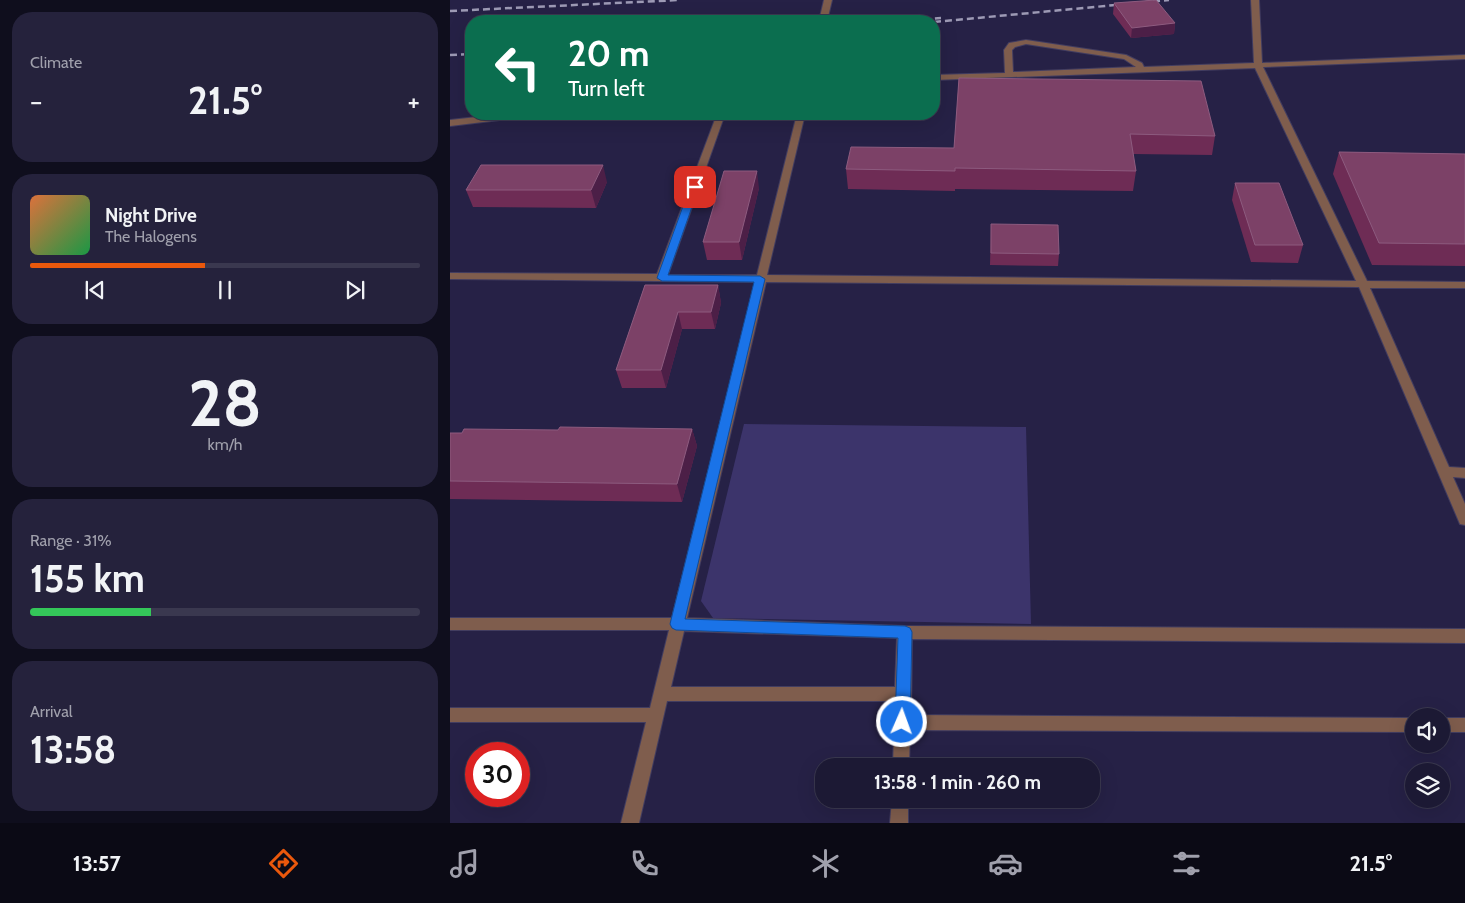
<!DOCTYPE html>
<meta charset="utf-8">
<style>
body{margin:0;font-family:Cabin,sans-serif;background:#25223c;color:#f1f3f6;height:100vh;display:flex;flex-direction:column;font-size:19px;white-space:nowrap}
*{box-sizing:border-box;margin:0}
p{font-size:16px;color:#a0a0ac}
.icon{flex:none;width:28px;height:28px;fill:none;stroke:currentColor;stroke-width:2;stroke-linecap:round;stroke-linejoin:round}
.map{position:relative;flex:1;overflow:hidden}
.sheet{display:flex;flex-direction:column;gap:12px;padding:12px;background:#0f0e1d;width:450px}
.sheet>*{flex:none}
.top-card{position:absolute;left:15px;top:15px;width:475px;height:105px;border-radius:20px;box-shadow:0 5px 20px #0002,0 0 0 1px #3a384f;background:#0b6e4f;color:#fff;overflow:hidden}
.tools{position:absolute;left:955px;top:708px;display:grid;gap:10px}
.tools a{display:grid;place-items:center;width:45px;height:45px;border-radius:50%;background:#1c1934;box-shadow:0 5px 20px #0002,0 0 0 1px #3a384f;font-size:25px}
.speed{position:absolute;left:15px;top:742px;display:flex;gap:10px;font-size:25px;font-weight:700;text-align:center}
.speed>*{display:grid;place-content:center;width:65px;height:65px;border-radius:50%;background:#1c1934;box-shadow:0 5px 20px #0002,0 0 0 1px #3a384f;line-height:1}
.speed .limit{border:8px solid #d22;background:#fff;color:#111}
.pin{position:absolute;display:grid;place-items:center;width:42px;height:42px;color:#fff;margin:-21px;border-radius:10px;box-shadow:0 2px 8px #0006}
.me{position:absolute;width:55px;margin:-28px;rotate:2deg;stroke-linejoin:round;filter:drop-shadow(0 0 4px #0008)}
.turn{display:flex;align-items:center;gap:18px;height:105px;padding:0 20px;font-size:22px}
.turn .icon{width:65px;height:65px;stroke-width:2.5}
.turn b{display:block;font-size:35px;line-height:42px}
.big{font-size:38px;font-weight:700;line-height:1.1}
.sheet .card{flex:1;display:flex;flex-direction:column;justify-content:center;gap:8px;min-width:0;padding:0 18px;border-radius:20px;background:#25223c}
.sheet .dial{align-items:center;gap:0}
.dial b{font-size:65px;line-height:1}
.song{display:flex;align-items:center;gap:15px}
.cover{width:60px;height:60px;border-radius:8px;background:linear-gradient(135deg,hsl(20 70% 55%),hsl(140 70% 35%))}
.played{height:5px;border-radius:2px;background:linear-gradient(90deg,#ea580c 45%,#3a384f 45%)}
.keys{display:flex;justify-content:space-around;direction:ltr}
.heat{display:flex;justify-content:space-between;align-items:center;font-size:28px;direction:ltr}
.charge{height:8px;border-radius:4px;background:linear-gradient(90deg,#34c759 31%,#3a384f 0)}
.trip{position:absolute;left:365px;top:758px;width:285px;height:50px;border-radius:20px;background:#1c1934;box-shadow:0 5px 20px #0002,0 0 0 1px #3a384f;font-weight:700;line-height:50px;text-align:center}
.dock{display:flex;height:80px;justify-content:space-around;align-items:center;background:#0b0a15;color:#a0a0ac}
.dock .icon{width:35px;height:35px}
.dock .active{color:#ea580c}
.dock b{font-size:22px;color:#f1f3f6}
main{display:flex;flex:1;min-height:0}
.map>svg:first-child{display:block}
</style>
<main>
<section class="sheet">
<div class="card"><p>Climate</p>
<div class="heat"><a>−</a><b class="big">21.5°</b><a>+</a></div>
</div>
<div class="card">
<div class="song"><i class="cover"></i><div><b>Night Drive</b><p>The Halogens</p></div></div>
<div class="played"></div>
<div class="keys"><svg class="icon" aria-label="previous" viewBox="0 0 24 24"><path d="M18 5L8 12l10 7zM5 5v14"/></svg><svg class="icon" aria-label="pause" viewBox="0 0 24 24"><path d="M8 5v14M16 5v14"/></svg><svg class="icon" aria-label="next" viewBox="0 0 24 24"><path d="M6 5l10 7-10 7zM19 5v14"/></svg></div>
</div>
<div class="card dial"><b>28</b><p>km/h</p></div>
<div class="card"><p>Range · 31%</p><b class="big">155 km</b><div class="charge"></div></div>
<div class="card"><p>Arrival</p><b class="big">13:58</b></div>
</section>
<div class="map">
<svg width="1015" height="823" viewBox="0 0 1015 823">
<rect width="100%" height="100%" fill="#262146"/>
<path fill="#3c346b" d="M294,424L576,427L581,624L263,618L251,601Z"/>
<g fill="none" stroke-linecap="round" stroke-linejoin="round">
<g stroke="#423d60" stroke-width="2">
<g id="minor">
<path d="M374,0H382L377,21H369Z"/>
<path d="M801,0H809L812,63L1015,55V59L813,67L917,281L1015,282V288H920L999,467L1015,468V478L1003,477L1015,504V525L1010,524L909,287L316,282L237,618L455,626L1015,629V643L462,639L461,715L964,718V732L460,730L459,766H443L445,701H217L189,823H171L196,722H0V708H200L219,630H0V618H222L305,282L0,279V273L207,274L267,114H275L218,275H307L347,114H355L317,275L906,281L805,68L484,80V75L555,73L554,50L559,43L576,40L676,55L692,63L694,67L804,63ZM576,44L674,59L686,67L563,72L562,50L565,47ZM234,631L447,638L445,687H221Z"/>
<path d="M54,114H78L74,117L0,126V120Z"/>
<rect x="991" y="718" width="24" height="14"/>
<path d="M442,799H458V823H440Z"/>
</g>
</g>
<use href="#minor" fill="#7f5d4d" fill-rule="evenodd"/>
<g stroke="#9d9ab5" stroke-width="2.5" stroke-dasharray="7 4" stroke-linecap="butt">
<path d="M0,11L229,0"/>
<path d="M452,21L491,18"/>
<path d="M484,22L719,0"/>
<path d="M0,55L21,54"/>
</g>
</g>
<g fill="#6e2c55">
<path d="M664,3L725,23L724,34L681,38L663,14Z"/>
<path d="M509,78L765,136L762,155L683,154L686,171L683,191L505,189V191L398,189L396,169L504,148Z"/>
<path d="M889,152L1015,154V266L922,265L883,174Z"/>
<path d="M157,182L146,208L23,207L16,190Z"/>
<path d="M785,183L853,245L848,263L801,262L782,200Z"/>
<path d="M309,188L292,260H257L253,242Z"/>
<path d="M541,224L609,254L608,266L540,265Z"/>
<path d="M195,285H268L271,303L265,329H232L216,388H172L166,370Z"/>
<path d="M242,429L247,446L232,502L0,499V433H12L108,430Z"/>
</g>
<g fill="#4c1f47">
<path d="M725,23L724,34L681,38L682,28Z"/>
<path d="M153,165L157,182L146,208L141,190Z"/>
<path d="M307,171L309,188L292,260L289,242Z"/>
<path d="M268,285L271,303L265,329L261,312Z"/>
<path d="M228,312L232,329L216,388L211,370Z"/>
<path d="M242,429L247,446L232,502L227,484Z"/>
</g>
<g fill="#7c4167" stroke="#8d5b7f">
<path d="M706,0L725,23L682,28L664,3Z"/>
<path d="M509,78L751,81L765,136L680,134L686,171L505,168V171L396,169L401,147L504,148Z"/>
<path d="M889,152L1015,154V244L929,243Z"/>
<path d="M31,165H153L141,190H16Z"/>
<path d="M274,171H307L289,242H253Z"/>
<path d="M785,183H829L853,245H805Z"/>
<path d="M541,224L608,225L609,254L541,253Z"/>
<path d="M195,285H268L261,312H228L211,370H166Z"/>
<path d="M110,427L242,429L227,484L0,481V433H12L14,429L108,430Z"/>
</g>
<path fill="#1a73e8" stroke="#114b97" d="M245,184L249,187L218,275L310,276L315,279L235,619L455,626L460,628L462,632L460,722L458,727L452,729L447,727L445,722L448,638L226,630L222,628L220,624L304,282L212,281L207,278L240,187Z"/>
</svg>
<div class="tools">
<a><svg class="icon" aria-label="sound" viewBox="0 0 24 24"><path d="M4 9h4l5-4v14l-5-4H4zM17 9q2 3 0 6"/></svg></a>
<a><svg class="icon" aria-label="layers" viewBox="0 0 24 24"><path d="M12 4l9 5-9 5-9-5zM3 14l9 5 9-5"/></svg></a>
</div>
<div class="speed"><div class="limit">30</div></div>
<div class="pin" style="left:245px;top:187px;background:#d93025"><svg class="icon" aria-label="arrive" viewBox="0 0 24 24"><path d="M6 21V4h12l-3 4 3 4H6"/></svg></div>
<svg class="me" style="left:452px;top:722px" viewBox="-20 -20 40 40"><circle r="17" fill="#1a73e8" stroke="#fff" stroke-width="3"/><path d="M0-11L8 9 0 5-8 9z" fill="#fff"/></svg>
<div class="trip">13:58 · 1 min · 260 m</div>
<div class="top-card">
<div class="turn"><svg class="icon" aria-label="left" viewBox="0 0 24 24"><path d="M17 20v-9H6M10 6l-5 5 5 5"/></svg><div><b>20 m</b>Turn left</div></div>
</div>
</div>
</main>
<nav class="dock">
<b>13:57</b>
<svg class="icon active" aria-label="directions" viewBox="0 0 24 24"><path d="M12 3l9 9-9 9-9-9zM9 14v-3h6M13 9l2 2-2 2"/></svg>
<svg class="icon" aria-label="music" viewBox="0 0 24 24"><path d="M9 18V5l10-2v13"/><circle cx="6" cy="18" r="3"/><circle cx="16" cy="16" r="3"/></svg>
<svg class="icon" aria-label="phone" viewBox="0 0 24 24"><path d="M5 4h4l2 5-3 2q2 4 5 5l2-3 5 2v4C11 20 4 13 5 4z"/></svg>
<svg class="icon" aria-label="climate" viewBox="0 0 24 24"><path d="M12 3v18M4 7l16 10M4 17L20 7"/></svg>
<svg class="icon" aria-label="car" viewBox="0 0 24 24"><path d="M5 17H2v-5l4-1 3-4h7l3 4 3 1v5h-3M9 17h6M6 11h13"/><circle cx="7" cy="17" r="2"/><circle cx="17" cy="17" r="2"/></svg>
<svg class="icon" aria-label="filters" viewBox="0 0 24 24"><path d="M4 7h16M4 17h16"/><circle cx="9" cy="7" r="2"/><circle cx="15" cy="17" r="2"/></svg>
<b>21.5°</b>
</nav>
